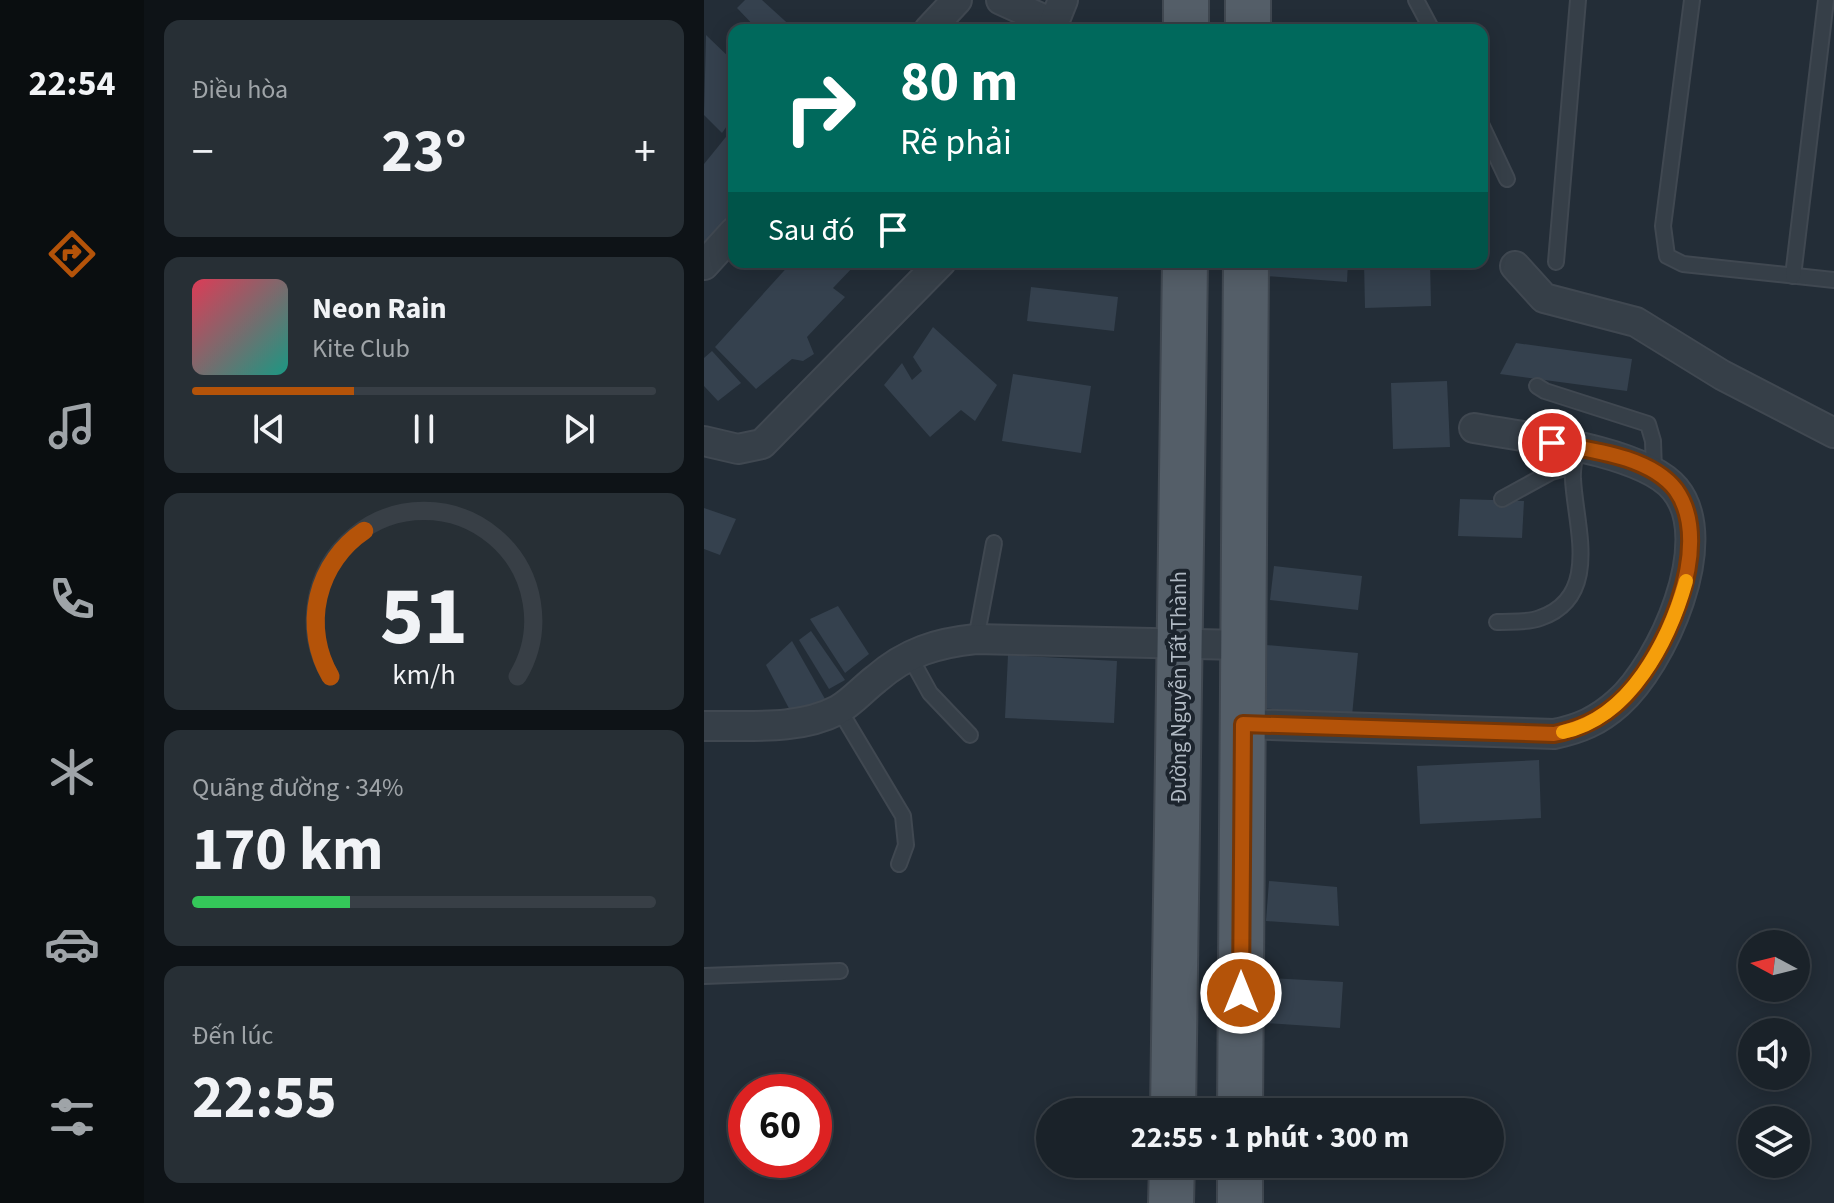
<!DOCTYPE html>
<html lang="vi">
<meta charset="utf-8">
<style>
body{margin:0;font-family:"Source Sans 3",sans-serif;background:#272f35;color:#f1f3f6;height:100vh;display:flex;flex-direction:column;font-size:30px;white-space:nowrap}
*{box-sizing:border-box;margin:0}
p{font-size:26px;color:#9fa4a8}
.icon{flex:none;width:44px;height:44px;fill:none;stroke:currentColor;stroke-width:2;stroke-linecap:round;stroke-linejoin:round}
.map{position:relative;flex:1;overflow:hidden}
.sheet{display:flex;flex-direction:column;gap:20px;padding:20px;background:#0e1317;width:560px}
.sheet>*{flex:none}
.top-card{position:absolute;left:24px;top:24px;width:760px;height:244px;border-radius:16px;box-shadow:0 4px 20px #0003,0 0 0 2px #383f46;background:#00695c;color:#fff;overflow:hidden}
.needle{width:52px;rotate:277deg}
.controls{position:absolute;left:1034px;top:930px;display:grid;gap:16px}
.controls a{display:grid;place-items:center;width:72px;height:72px;border-radius:50%;background:#1a2229;box-shadow:0 4px 20px #0003,0 0 0 2px #383f46;font-size:40px}
.speed{position:absolute;left:24px;top:1074px;display:flex;gap:16px;font-size:40px;font-weight:700;text-align:center}
.speed>*{display:grid;place-content:center;width:104px;height:104px;border-radius:50%;background:#1a2229;box-shadow:0 4px 20px #0003,0 0 0 2px #383f46;line-height:1}
.speed .limit{border:12px solid #d22;background:#fff;color:#111}
.pin{position:absolute;display:grid;place-items:center;width:68px;height:68px;color:#fff;margin:-34px;border:4px solid #fff;border-radius:50%;box-shadow:0 2px 8px #0007}
.me{position:absolute;width:88px;margin:-44px;rotate:0deg;stroke-linejoin:round;filter:drop-shadow(0 0 6px #0008)}
.turn{display:flex;align-items:center;gap:28px;height:168px;padding:0 40px;font-size:36px}
.turn .icon{width:104px;height:104px;stroke-width:2.5}
.turn b{display:block;font-size:56px;line-height:68px}
.then{display:flex;align-items:center;height:76px;padding:0 40px;background:#0003;gap:16px;font-size:30px}
.big{font-size:60px;font-weight:700;line-height:1.1}
.sheet .tile{flex:1;display:flex;flex-direction:column;justify-content:center;gap:12px;min-width:0;padding:0 28px;border-radius:16px;background:#272f35}
.sheet .dial{align-items:center;gap:0}
.dial svg{height:208px;overflow:visible;fill:none;stroke:#383f46;stroke-width:7;stroke-linecap:round;text-anchor:middle}
.dial text{fill:#f1f3f6;stroke:none}
.song{display:flex;align-items:center;gap:24px}
.cover{width:96px;height:96px;border-radius:12px;background:linear-gradient(135deg,hsl(350 70% 55%),hsl(170 70% 35%))}
.played{height:8px;border-radius:4px;background:linear-gradient(90deg,#b45309 35%,#383f46 35%)}
.keys{display:flex;justify-content:space-around;direction:ltr}
.heat{display:flex;justify-content:space-between;align-items:center;font-size:44px;direction:ltr}
.charge{height:12px;border-radius:6px;background:linear-gradient(90deg,#34c759 34%,#383f46 0)}
.trip{position:absolute;left:332px;top:1098px;width:468px;height:80px;border-radius:40px;background:#1a2229;box-shadow:0 4px 20px #0003,0 0 0 2px #383f46;font-weight:700;line-height:80px;text-align:center}
main{display:flex;flex:1;min-height:0}
.menu{display:flex;flex-direction:column;width:144px;justify-content:space-around;align-items:center;background:#0a0e10;color:#9fa4a8}
.menu .icon{width:56px;height:56px}
.menu .current{color:#b45309}
.menu b{font-size:36px;color:#f1f3f6}
.map>svg:first-child{display:block}
</style>
<main>
<nav class="menu">
<b>22:54</b>
<svg class="icon current" aria-label="directions" viewBox="0 0 24 24"><path d="M12 3l9 9-9 9-9-9zM9 14v-3h6M13 9l2 2-2 2"/></svg>
<svg class="icon" aria-label="music" viewBox="0 0 24 24"><path d="M9 18V5l10-2v13"/><circle cx="6" cy="18" r="3"/><circle cx="16" cy="16" r="3"/></svg>
<svg class="icon" aria-label="phone" viewBox="0 0 24 24"><path d="M5 4h4l2 5-3 2q2 4 5 5l2-3 5 2v4C11 20 4 13 5 4z"/></svg>
<svg class="icon" aria-label="climate" viewBox="0 0 24 24"><path d="M12 3v18M4 7l16 10M4 17L20 7"/></svg>
<svg class="icon" aria-label="car" viewBox="0 0 24 24"><path d="M5 17H2v-5l4-1 3-4h7l3 4 3 1v5h-3M9 17h6M6 11h13"/><circle cx="7" cy="17" r="2"/><circle cx="17" cy="17" r="2"/></svg>
<svg class="icon" aria-label="filters" viewBox="0 0 24 24"><path d="M4 7h16M4 17h16"/><circle cx="9" cy="7" r="2"/><circle cx="15" cy="17" r="2"/></svg>
</nav>
<section class="sheet">
<div class="tile"><p>Điều hòa</p>
<div class="heat"><a>−</a><b class="big">23°</b><a>+</a></div>
</div>
<div class="tile">
<div class="song"><i class="cover"></i><div><b>Neon Rain</b><p>Kite Club</p></div></div>
<div class="played"></div>
<div class="keys"><svg class="icon" aria-label="previous" viewBox="0 0 24 24"><path d="M18 5L8 12l10 7zM5 5v14"/></svg><svg class="icon" aria-label="pause" viewBox="0 0 24 24"><path d="M8 5v14M16 5v14"/></svg><svg class="icon" aria-label="next" viewBox="0 0 24 24"><path d="M6 5l10 7-10 7zM19 5v14"/></svg></div>
</div>
<div class="tile dial"><svg viewBox="0 0 100 80">
<path d="M14 69A42 42 0 1 1 86 69"/>
<path d="M14 69A42 42 0 0 1 27 13" stroke="#b45309"/>
<text x="50" y="56" font-size="32" font-weight="700">51</text>
<text x="50" y="72" font-size="11">km/h</text>
</svg></div>
<div class="tile"><p>Quãng đường · 34%</p><b class="big">170 km</b><div class="charge"></div></div>
<div class="tile"><p>Đến lúc</p><b class="big">22:55</b></div>
</section>
<div class="map">
<svg width="1130" height="1203" viewBox="0 0 1130 1203">
<rect width="100%" height="100%" fill="#232d37"/>
<g fill="#35414e">
<path d="M41,0H58L91,30H54L33,8Z"/>
<path d="M2,35L30,62V116L18,133L0,115Z"/>
<path d="M30,127V230L0,262V164Z"/>
<path d="M88,262L151,265L129,288L141,297L103,337L110,354L99,361L88,359L52,389L11,347Z"/>
<path d="M562,262H644L643,282L561,276Z"/>
<path d="M660,262H726L727,306L661,308Z"/>
<path d="M327,287L414,297L410,331L323,321Z"/>
<path d="M229,327L293,385L271,421L257,410L226,437L180,385L198,363L208,380L218,371L209,357Z"/>
<path d="M812,343L928,359L923,391L796,374Z"/>
<path d="M8,351L37,383L14,401L0,386V358Z"/>
<path d="M309,374L387,386L377,453L298,441Z"/>
<path d="M743,381L746,447L689,449L687,383Z"/>
<path d="M756,499L820,501L818,538L754,536Z"/>
<path d="M0,508L32,519L16,555L0,549Z"/>
<path d="M570,566L658,576L654,610L566,600Z"/>
<path d="M134,606L165,654L141,673L106,619Z"/>
<path d="M107,631L141,680L125,689L95,640Z"/>
<path d="M88,641L121,699L89,716L62,665Z"/>
<path d="M562,645L654,653L648,716L556,708Z"/>
<path d="M304,655L413,661L410,723L301,718Z"/>
<path d="M835,760L837,818L716,824L713,766Z"/>
<path d="M565,881L633,887L635,926L562,921Z"/>
<path d="M564,978L639,982L636,1028L561,1023Z"/>
</g>
<g fill="none" stroke-linecap="round" stroke-linejoin="round">
<g stroke="#404851" stroke-width="18">
<g id="service">
<path d="M712,0L728,30"/>
<path d="M988,0L959,226L963,256L979,264L1130,280"/>
<path d="M778,126L803,179"/>
<path d="M852,262L874,0"/>
<path d="M1089,276L1122,0"/>
<path d="M833,386L841,391L944,424L949,441L950,471"/>
<path d="M798,499L847,472L869,466"/>
<path d="M793,622C806,621 824,623 836,618C898,597 871,525 869,479C868,468 871,458 873,448"/>
<path d="M272,639L290,543"/>
<path d="M205,655L226,693L266,735"/>
<path d="M135,709L199,816L202,845L195,864"/>
<path d="M0,976L136,971"/>
</g>
</g>
<g stroke="#404851" stroke-width="32">
<g id="minor">
<path d="M297,0L348,23"/>
<path d="M225,30L253,0"/>
<path d="M347,30L359,0"/>
<path d="M0,265L30,232"/>
<path d="M811,266L840,298L932,322L1018,375L1130,433"/>
<path d="M0,441L34,449L58,444L237,262"/>
<path d="M539,724L850,734C875,729 894,721 914,703C958,664 1014,541 971,489C939,450 820,437 770,428"/>
<path d="M0,726C43,725 94,731 134,710C148,702 159,689 172,679C203,652 233,643 272,639L538,645"/>
</g>
</g>
<g stroke="#404851" stroke-width="48">
<g id="primary">
<path d="M482,30V0"/>
<path d="M544,30V0"/>
<path d="M469,1112L481,262"/>
<path d="M536,1112L542,262"/>
<path d="M467,1203L468,1164"/>
<path d="M536,1203V1164"/>
</g>
</g>
<use href="#service" stroke="#363f48" stroke-width="14"/>
<use href="#minor" stroke="#363f48" stroke-width="28"/>
<use href="#primary" stroke="#545e68" stroke-width="44"/>
</g>
<g fill="none" stroke-linecap="round" stroke-linejoin="round">
<g stroke="#753606" stroke-width="20">
<path id="route" d="M537,993L539,724L850,734C875,729 895,720 915,702C959,662 1012,546 972,490C946,456 886,450 848,443"/>
</g>
<use href="#route" stroke="#b45309" stroke-width="14"/>
<path stroke="#f59e0b" stroke-width="14" d="M859,732C926,718 965,641 982,581"/>
</g>
<g text-anchor="middle" stroke-width="8" stroke-linejoin="round" paint-order="stroke">
<g font-size="22" fill="#b1bac4" stroke="#1c242d">
<text transform="translate(474 687) rotate(-90)" y="8">Đường Nguyễn Tất Thành</text>
</g>
</g>
</svg>
<div class="controls">
<a><svg class="needle" viewBox="-14 -14 28 28"><path d="M0-13l5 13h-10z" fill="#e53935"/><path d="M0 13l5-13h-10z" fill="#9fa4a8"/></svg></a>
<a><svg class="icon" aria-label="sound" viewBox="0 0 24 24"><path d="M4 9h4l5-4v14l-5-4H4zM17 9q2 3 0 6"/></svg></a>
<a><svg class="icon" aria-label="layers" viewBox="0 0 24 24"><path d="M12 4l9 5-9 5-9-5zM3 14l9 5 9-5"/></svg></a>
</div>
<div class="speed"><div class="limit">60</div></div>
<div class="pin" style="left:848px;top:443px;background:#d93025"><svg class="icon" aria-label="arrive" viewBox="0 0 24 24"><path d="M6 21V4h12l-3 4 3 4H6"/></svg></div>
<svg class="me" style="left:537px;top:993px" viewBox="-20 -20 40 40"><circle r="17" fill="#b45309" stroke="#fff" stroke-width="3"/><path d="M0-11L8 9 0 5-8 9z" fill="#fff"/></svg>
<div class="trip">22:55 · 1 phút · 300 m</div>
<div class="top-card">
<div class="turn"><svg class="icon" aria-label="right" viewBox="0 0 24 24"><path d="M7 20v-9h11M14 6l5 5-5 5"/></svg><div><b>80 m</b>Rẽ phải</div></div>
<div class="then">Sau đó<svg class="icon" aria-label="arrive" viewBox="0 0 24 24"><path d="M6 21V4h12l-3 4 3 4H6"/></svg></div>
</div>
</div>
</main>
